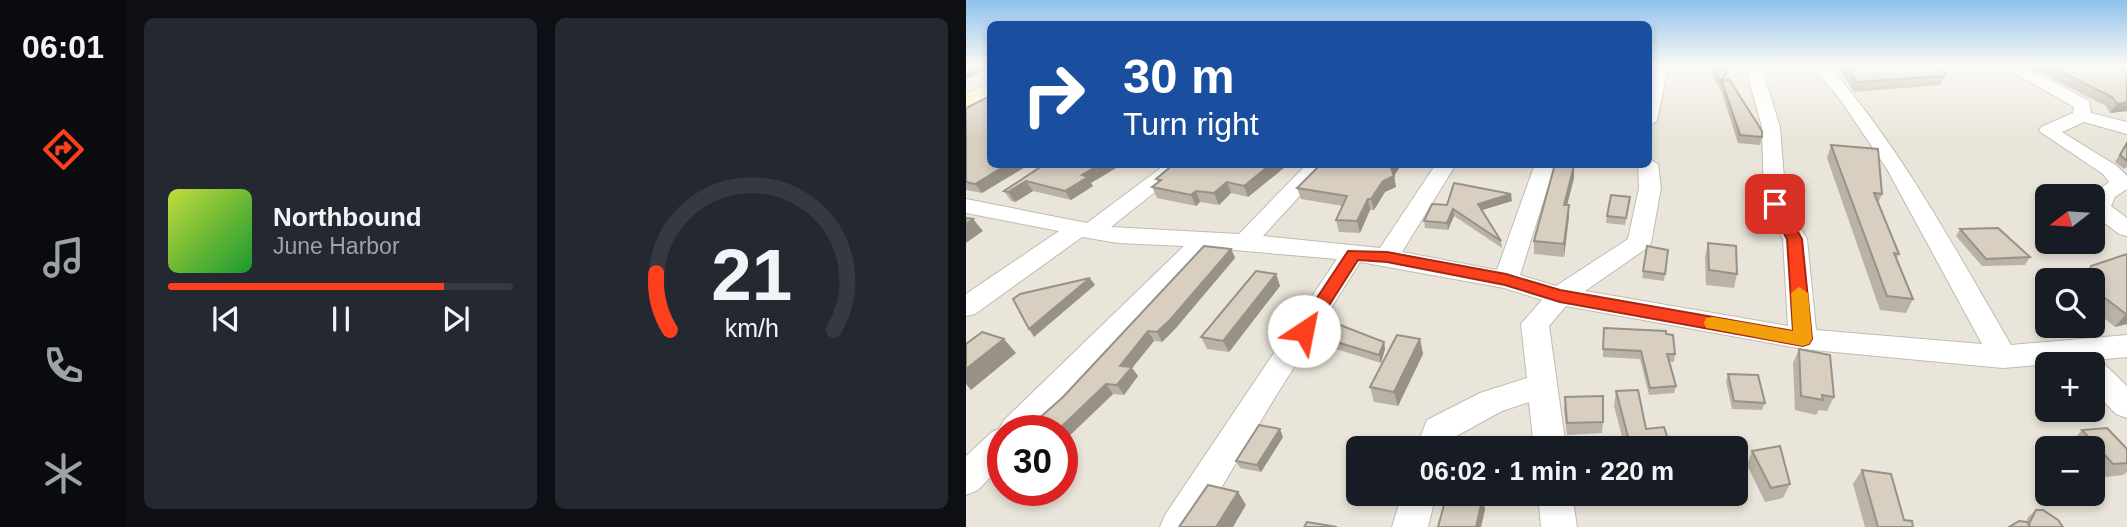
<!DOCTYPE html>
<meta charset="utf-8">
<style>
body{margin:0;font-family:Arial,sans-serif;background:#242831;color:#f1f3f6;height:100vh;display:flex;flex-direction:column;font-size:26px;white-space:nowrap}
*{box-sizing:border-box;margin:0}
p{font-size:23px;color:#9ea1a6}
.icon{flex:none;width:38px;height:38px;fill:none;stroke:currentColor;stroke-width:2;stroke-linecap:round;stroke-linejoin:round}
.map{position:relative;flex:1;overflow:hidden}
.drawer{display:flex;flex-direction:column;gap:18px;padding:18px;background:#0d0f14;width:840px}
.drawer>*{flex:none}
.guide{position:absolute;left:21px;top:21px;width:665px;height:147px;border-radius:10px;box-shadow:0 4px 10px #0003;background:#1a4fa0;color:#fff;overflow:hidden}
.needle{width:46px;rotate:253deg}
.tools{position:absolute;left:1069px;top:184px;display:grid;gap:14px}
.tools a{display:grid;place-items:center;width:70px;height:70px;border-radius:10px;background:#171b24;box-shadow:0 4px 10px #0003;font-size:35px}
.speed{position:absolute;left:21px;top:415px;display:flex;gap:14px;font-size:35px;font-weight:700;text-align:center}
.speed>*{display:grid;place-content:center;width:91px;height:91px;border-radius:50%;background:#171b24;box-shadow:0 4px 10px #0003;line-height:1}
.speed .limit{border:10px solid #d22;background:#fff;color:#111}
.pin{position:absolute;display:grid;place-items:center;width:60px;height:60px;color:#fff;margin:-30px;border-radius:14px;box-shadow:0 4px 10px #0006}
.me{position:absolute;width:77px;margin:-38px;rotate:34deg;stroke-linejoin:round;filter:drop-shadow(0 0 5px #0008)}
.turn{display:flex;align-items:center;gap:24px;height:147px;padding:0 21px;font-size:32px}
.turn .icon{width:91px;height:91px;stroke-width:2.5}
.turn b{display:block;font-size:49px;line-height:60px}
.drawer .tile{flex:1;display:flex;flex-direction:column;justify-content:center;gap:10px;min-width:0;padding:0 24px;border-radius:10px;background:#242831}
.drawer .dial{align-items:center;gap:0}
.dial svg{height:182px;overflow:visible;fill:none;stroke:#363941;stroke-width:7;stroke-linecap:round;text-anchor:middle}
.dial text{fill:#f1f3f6;stroke:none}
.song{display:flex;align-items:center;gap:21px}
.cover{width:84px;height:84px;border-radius:10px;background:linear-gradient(135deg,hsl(70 70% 55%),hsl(130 70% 35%))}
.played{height:7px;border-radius:4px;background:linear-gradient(90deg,#fc3f1d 80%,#363941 80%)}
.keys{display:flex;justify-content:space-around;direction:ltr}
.drawer .tiles{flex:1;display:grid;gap:18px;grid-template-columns:repeat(2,1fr)}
.trip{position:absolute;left:380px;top:436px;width:402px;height:70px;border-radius:10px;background:#171b24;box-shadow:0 4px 10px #0003;font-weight:700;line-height:70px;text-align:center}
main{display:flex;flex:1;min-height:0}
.menu{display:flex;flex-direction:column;width:126px;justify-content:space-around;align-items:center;background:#090b0e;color:#9ea1a6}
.menu .icon{width:49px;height:49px}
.menu .selected{color:#fc3f1d}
.menu b{font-size:32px;color:#f1f3f6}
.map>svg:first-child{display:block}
</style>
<main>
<nav class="menu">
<b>06:01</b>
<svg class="icon selected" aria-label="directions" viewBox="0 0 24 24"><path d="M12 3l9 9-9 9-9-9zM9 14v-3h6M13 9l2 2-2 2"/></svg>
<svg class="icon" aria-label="music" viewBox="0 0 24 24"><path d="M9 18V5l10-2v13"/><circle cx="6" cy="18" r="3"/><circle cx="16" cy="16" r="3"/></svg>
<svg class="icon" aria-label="phone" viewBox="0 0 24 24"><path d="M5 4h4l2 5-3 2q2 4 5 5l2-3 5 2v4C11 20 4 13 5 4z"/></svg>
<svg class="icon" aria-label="climate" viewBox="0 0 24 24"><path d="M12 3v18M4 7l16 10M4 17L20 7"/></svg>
</nav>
<section class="drawer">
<div class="tiles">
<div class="tile">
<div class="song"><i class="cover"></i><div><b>Northbound</b><p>June Harbor</p></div></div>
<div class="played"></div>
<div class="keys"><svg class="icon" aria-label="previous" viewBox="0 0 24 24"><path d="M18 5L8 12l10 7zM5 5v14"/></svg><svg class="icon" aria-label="pause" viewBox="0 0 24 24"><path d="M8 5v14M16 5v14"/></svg><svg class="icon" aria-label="next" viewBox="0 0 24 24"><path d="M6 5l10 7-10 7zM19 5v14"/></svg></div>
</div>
<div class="tile dial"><svg viewBox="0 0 100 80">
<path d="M14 69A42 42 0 1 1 86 69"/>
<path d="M14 69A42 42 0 0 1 8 44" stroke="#fc3f1d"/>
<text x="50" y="56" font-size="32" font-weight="700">21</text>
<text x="50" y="72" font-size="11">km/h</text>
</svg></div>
</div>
</section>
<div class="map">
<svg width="1161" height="527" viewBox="0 0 1161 527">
<rect width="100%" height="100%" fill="#f6f3ec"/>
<path fill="#eae5da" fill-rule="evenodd" d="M0,66H24V164H682L683,66H1161V527H0ZM1082,196H1127V242H1082ZM1082,280H1127V326H1082ZM1082,364H1127V410H1082ZM37,430H96V490H37ZM392,448H770V494H392ZM1082,448H1127V494H1082Z"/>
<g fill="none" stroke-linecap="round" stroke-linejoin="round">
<g stroke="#c2bbae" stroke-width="2">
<g id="minor">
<path d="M686,66H702L691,121L682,126V81Z"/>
<path d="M779,66H795L814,127L820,204L841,239L850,330L1016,344L921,169L876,102L846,66H863C937,151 989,249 1045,345L1161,335V357L1128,360L1137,363L1161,386V418L1150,414L1127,390V364H1116L1126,360L1037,368L837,349L600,306L583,326L600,448H568L563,402L536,411L485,439L482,448H450L461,420L514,393L561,378L555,324L576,300L538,288L394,262L308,399L232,527H194L199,515L371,259L244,248L69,430H37V464L12,490L0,495V456L26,432L33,429L38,420L218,246L152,243L116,237L9,314L0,316V294L93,231L0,213V199L121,223L200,164H224L145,227L273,234L341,164H363L297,236L414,248L470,164H490L436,252L531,270L569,164H589L554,275L590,286L662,239L673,188L672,164H682V158L692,164L695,188L685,243L681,248L619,291L822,326L817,239L798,204L796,127Z"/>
<path d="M1036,66H1057L1123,101L1125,113L1161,122V134L1118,122L1096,132L1151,166L1161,176V189L1149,197L1145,206L1161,218V236L1153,234L1127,214L1129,193L1143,182L1137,174L1073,131L1075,127L1107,113L1108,107Z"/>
<path d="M436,494H470L462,527H426Z"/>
<path d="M572,494H606L611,527H575Z"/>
</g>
</g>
<g stroke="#d6c79b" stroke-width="2">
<path id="secondary" d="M24,84V99L0,109V93Z"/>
</g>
<use href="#minor" fill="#fff" fill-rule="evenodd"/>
<use href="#secondary" fill="#fff3cd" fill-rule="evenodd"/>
</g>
<g fill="#bab2a6">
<path d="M740,66H763L758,81L796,137L794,145L772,143L755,90Z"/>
<path d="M873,66H978L979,76L974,85L888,92L873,68Z"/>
<path d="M1061,66H1161V111L1144,113L1140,106Z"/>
<path d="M0,108L24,164H64L16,193L0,190Z"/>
<path d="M1161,142V167L1158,169L1149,162Z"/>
<path d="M865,145L916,194L912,203L933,254L931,258L947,299L940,313L914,310L861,158Z"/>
<path d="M79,164L125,183L127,186L105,200L67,191L49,202L45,201L38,191Z"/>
<path d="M208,164H337L334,168L319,167L282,197L265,193L253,205L234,202L230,206L191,198L186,187L192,182L190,179Z"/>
<path d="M428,176L430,187L419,192L408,210H404L394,233L373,232L370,220L377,206L335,199L331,188Z"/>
<path d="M608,178L601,205L603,217L598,257L568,254V241Z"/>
<path d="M664,197L659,225L640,223L641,216Z"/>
<path d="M546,201L516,210L535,241L536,248L488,216L482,230L459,228L458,221L481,205Z"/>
<path d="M994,229L1064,257L1059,265L1016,266L990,236Z"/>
<path d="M742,243L771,274L768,288L740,285L739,257Z"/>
<path d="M681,246L702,250L698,281L676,278Z"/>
<path d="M265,249L269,258L209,329L196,342L188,341L166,368L172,376L158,395L147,394L101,438L96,436V430H79L70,421Z"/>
<path d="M1161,254V324L1149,327L1127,309V280H1115L1125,266Z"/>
<path d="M310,274L314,286L263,352L241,349L235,337Z"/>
<path d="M700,334L709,354L708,362H703L710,386L708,393L683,395L674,359L637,357V335Z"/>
<path d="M351,336L418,342L419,349L415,363L354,344Z"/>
<path d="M454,339L457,354L432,406L408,402L404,387Z"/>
<path d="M833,349L868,397L861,411L853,410L850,415L829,410L827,363Z"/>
<path d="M762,374L799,403L796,410L766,409L760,381Z"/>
<path d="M650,391L680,429L705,448H659L648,406Z"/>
<path d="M599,397L637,422L636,433L601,435L598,410Z"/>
<path d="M1116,430L1161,449V472L1157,475L1132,478L1127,472V448H1106L1103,444Z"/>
<path d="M317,437L295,472L274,468L270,461Z"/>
<path d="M786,451L824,484L817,498L799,502L781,465Z"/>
<path d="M896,470L938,520L947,527H899L887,484Z"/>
<path d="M613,494H636L632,502L623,503L615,499Z"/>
<path d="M1070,510L1092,520L1043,527L1060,522L1062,517Z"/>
</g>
<g fill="#979187">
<path d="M12,66H24V68L0,79V72Z"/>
<path d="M1161,102V111L1144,113L1151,104Z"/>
<path d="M42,164H64L16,193L9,184Z"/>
<path d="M135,164H157L125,183L127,186L105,200L99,191L116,175Z"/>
<path d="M305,164H318L319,167L282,197L278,186Z"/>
<path d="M427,164H436L428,176L430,187L419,192L408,210L405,199Z"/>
<path d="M608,166V178L598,217V205Z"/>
<path d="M60,181L67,191L49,202L42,192Z"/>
<path d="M261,182L265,193L253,205L248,193Z"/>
<path d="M230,191L234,202L230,206L225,195Z"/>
<path d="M545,194L546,201L513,211L512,204Z"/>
<path d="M402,199L404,210L394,233L391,221Z"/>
<path d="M603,205V217L598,257V244Z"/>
<path d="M487,209L488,216L482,230L481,223Z"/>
<path d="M7,219L17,231L0,243V224Z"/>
<path d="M265,249L269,258L209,329L196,342L191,332Z"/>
<path d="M310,274L314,286L263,352L257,341Z"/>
<path d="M124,278L129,285L68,337L63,329Z"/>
<path d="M1160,314H1161V324L1149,327Z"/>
<path d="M182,331L188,341L166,368L172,376L158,395L151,385L154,366Z"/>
<path d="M38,339L50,353L5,390L0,384V369Z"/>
<path d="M454,339L457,354L432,406L428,392Z"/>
<path d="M418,342L419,349L415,363L413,355Z"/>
<path d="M140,384L147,394L101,438L96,430L93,429Z"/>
<path d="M314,429L317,437L295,472L291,465Z"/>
<path d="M272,492L280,505L267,527H250Z"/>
<path d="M633,494H636V495L632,502Z"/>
<path d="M517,496L519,510L515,527H510Z"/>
</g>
<g fill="#d8cfc1" stroke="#979187" stroke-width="2">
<path d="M0,66H12L0,72Z"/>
<path d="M746,66H762L756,82L763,79L796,131V137L774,135L756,82Z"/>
<path d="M881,66H978L979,76L891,82Z"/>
<path d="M1084,66H1161V84H1159L1161,85V102L1151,104L1146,97Z"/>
<path d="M24,96V164H42L9,184L0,182V108Z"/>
<path d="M1161,143V161L1154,155Z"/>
<path d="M865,145L912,149L916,194L908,193L933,254L928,253L947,299L921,296Z"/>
<path d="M79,164H135L116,175L122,177L99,191L60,181L42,192L38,191Z"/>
<path d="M208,164H305L278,186L261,182L248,193L230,191L225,195L186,187L195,180L190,179Z"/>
<path d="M355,164H427L425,168L428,176L417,181L405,199H402L391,221L370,220L381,196L331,188Z"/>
<path d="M589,164L608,166L598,205H603L598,244L568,241Z"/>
<path d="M488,183L545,194L512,204L535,241L487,209L481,223L458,221L466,204L481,205Z"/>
<path d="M645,195L664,197L660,218L641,216Z"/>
<path d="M0,218L7,219L0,224Z"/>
<path d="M1032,228L1064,257L1020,259L994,229Z"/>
<path d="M742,243L770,246L771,274L743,270Z"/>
<path d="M238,246L265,249L204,320L191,332L182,331L154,366L166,367L151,385L140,384L93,429L70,421L97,397Z"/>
<path d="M681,246L702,250L699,274L677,271Z"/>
<path d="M1161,254V314H1160L1127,289V280H1119L1125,266Z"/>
<path d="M290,271L310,274L257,341L235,337Z"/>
<path d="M124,278L63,329L47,299L54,294Z"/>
<path d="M361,320L418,342L413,355L351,336Z"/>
<path d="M638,328L700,331V334L707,335L709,354H701L710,386L684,388L675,351L637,349Z"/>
<path d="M16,332L38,339L0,369V344Z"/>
<path d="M431,335L454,339L428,392L404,387Z"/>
<path d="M833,349L864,355L868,397L856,395L857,400L835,396Z"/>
<path d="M762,374L792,375L799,403L768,401Z"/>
<path d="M672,390L680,429L698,427L705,448H665L650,391Z"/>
<path d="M637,396V422L601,423L599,397Z"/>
<path d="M293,425L314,429L291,465L270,461Z"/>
<path d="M1141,428L1161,449V463L1147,464L1116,430Z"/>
<path d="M814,446L824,484L805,488L786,451Z"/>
<path d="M896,470L925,474L938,520L946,521L947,527H912Z"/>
<path d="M242,485L272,492L250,527H213Z"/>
<path d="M481,494H493L517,496L510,527H472Z"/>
<path d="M619,494H633L632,495L623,496Z"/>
<path d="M1070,510H1077L1092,520L1097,527H1064L1063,524Z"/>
<path d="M1053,521L1061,522L1064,527H1043Z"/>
<path d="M341,522L371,527H338Z"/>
</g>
<linearGradient id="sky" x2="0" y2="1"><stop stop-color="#8fc1ec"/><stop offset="0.47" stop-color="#fbfaf6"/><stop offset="1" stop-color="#fbfaf6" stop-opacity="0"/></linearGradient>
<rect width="1161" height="140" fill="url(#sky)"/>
<path fill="#fc3f1d" stroke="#a42913" stroke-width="2" d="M809,200L816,204L836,239L846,339L843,344L837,346L594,302L539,285L421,262L392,260L344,335H331L329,331L382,251L421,252L540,274L594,290L827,331L821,239L802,204Z"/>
<path fill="#f59e0b" d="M833,287L842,293L846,339L843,344L837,346L747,329L740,328L738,323L740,318L747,317L827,331L825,293Z"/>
</svg>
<div class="tools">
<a><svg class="needle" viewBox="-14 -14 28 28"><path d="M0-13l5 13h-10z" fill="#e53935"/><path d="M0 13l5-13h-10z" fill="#9ea1a6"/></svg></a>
<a><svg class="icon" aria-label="search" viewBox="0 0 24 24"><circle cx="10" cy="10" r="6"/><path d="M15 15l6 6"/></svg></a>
<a>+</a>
<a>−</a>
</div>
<div class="speed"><div class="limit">30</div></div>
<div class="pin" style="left:809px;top:204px;background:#d93025"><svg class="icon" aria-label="arrive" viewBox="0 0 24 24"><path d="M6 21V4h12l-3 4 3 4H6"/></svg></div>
<svg class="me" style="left:338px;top:331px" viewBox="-20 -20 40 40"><circle r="19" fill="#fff"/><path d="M0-13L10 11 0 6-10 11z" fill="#fc3f1d"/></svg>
<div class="trip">06:02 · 1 min · 220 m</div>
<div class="guide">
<div class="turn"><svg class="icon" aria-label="right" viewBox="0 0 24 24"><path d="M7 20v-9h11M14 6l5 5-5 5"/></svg><div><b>30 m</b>Turn right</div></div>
</div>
</div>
</main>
